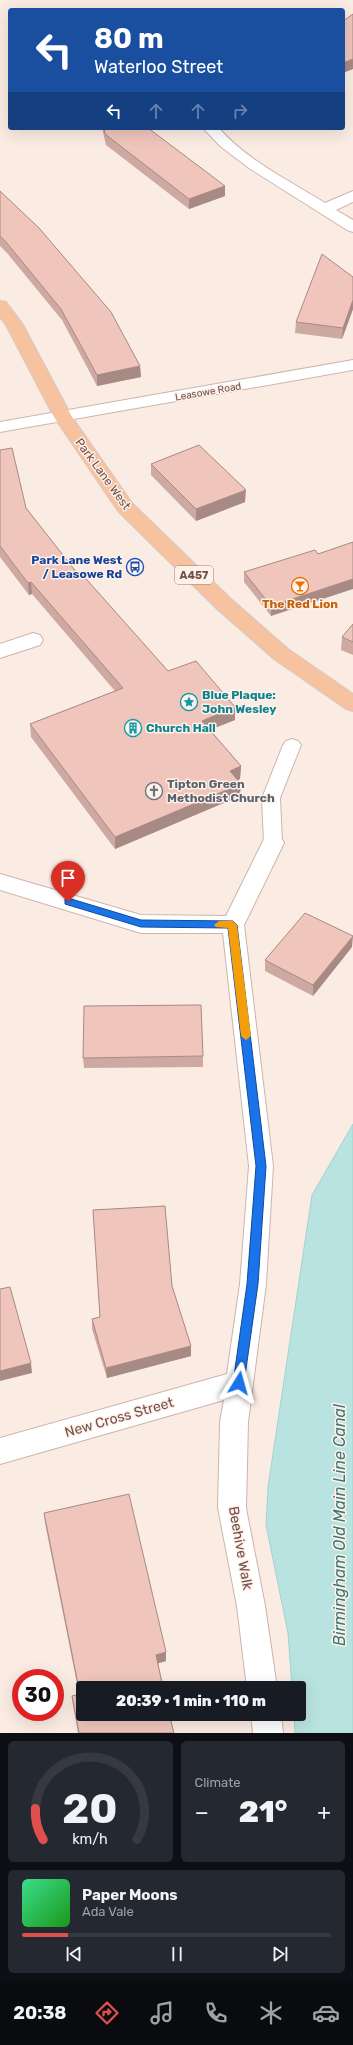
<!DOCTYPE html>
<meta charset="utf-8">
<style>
body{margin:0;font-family:Rubik,sans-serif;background:#242831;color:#f1f3f6;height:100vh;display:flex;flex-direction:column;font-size:15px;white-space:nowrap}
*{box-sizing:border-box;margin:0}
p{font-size:13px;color:#9ea1a6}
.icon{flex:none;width:22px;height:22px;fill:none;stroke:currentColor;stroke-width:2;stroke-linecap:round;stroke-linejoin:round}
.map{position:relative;height:1733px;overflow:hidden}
.panel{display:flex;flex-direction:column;gap:8px;padding:8px;background:#0d0f14;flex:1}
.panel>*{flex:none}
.hud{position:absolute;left:8px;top:8px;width:337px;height:122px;border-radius:4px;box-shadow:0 4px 16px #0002;background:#1a4fa0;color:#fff;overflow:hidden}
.speed{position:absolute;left:12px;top:1669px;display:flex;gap:8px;font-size:20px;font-weight:700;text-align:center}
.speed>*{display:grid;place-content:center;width:52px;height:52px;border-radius:50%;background:#171b24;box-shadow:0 4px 16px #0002;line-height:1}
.speed .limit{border:6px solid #d22;background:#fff;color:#111}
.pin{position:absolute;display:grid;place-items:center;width:34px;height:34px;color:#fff;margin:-41px -17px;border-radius:50% 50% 50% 0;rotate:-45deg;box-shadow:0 0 4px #0007}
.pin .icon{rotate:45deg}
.me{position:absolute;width:44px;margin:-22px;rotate:8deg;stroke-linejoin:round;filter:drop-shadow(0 0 3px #0008)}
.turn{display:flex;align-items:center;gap:14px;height:84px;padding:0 20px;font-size:18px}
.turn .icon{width:52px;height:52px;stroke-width:2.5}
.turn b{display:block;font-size:28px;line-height:34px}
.lanes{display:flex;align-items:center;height:38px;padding:0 20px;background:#0003;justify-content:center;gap:20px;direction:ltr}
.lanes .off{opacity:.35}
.big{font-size:30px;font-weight:800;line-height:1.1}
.panel .tile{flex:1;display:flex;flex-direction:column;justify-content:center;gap:6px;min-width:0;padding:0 14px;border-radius:6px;background:#242831}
.panel .dial{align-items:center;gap:0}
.dial svg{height:104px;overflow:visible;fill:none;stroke:#363941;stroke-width:7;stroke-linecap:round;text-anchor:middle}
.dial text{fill:#f1f3f6;stroke:none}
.song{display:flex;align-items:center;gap:12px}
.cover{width:48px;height:48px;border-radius:6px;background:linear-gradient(135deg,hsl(150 70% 55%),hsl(120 70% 35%))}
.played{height:4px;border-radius:2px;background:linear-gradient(90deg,#de4f4e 15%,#363941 15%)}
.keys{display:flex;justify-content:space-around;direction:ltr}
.heat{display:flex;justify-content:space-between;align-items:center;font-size:22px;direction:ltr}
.panel .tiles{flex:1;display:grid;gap:8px;grid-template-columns:1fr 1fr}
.tile:last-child{grid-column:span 2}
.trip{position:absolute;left:76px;top:1681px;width:230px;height:40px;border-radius:4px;background:#171b24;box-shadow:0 4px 16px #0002;font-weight:800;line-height:40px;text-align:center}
.tab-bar{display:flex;height:64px;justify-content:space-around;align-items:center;background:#090b0e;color:#9ea1a6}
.tab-bar .icon{width:28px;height:28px}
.tab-bar .current{color:#de4f4e}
.tab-bar b{font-size:18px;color:#f1f3f6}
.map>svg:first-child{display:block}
</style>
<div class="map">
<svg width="353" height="1733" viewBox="0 0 353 1733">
<rect width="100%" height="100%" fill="#fbece3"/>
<path fill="#b9e3e0" stroke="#a0d4d1" d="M353,1124V1733H295L294,1714H299V1688H292L288,1633L266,1525L268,1487L312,1195Z"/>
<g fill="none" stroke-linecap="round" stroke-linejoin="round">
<g stroke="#cdb4ad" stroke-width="2">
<path id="lane" d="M292,739L298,741L301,745L280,798L282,843L280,848L273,850L266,848L264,843L262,798L283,745L286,741Z"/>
</g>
<g stroke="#cdb4ad" stroke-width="2">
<g id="street">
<path d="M203,128H219C245,159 291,182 325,203L353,191V202L336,210L353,220V232L347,230L249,168L220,146Z"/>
<path d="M353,360V370L0,432V422Z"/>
<path d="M33,633L40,635L43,640L40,645L0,658V644Z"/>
<path d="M273,835L281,837L284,843L244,925L273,1166L266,1284L248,1422L246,1508L265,1606L277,1688H247L237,1606L218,1508L220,1422L224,1400L0,1464V1438L227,1374L240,1284L249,1166L223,933H141L0,890V874L141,915L226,916L265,837Z"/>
<path d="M251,1714H281L283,1733H253Z"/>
</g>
</g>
<g stroke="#d4cac9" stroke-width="2">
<path id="primary" d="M0,301L6,302L22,323L72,417L132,503L231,599L288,649L353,694V711L346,709L274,659L217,609L118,511L54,417L6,325L0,317Z"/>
</g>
<use href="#lane" fill="#fff" fill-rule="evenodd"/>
<use href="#street" fill="#fff" fill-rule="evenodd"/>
<use href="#primary" fill="#f6c29f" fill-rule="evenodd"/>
</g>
<g fill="#cea9a2">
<path d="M102,128H148L225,196L189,209L106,145Z"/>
<path d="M0,191L140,366L141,377L97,386L62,320L7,253L0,246Z"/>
<path d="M353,277V309L342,339L295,333L296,322Z"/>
<path d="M0,450L26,508L77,573L168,671L235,707V720L210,730L241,766L240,779L238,780L240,796L115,849L31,737L30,724L115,691L32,594L29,595L0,557Z"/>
<path d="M151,464L245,502L196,521L151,475Z"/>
<path d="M318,554L271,616L244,582V572Z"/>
<path d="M353,624V655L341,650L342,637Z"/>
<path d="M352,947L313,996L265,971V960Z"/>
<path d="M203,1056V1067L84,1068L83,1058Z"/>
<path d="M172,1286L191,1346V1356L107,1378L92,1329V1319L100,1317Z"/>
<path d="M44,1513L166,1661L158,1663L174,1733H78L73,1705L72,1696L79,1694L45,1523Z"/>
</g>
<g fill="#a78a84">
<path d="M353,59V69L343,73V63Z"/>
<path d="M225,186V196L189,209V199Z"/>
<path d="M353,300V309L342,339L343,328Z"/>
<path d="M140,366L141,377L97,386V375Z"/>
<path d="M246,490L245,502L196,521V509Z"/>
<path d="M353,579V589L271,616V606Z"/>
<path d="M31,582L32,594L29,595L28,583Z"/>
<path d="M235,707V720L201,733L202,721Z"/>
<path d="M241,766L240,779L230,783V771Z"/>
<path d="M241,784L240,796L115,849V837Z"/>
<path d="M353,936L352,947L313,996V985Z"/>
<path d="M191,1346V1356L107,1378L106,1368Z"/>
<path d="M31,1363L32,1373L0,1381V1371Z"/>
<path d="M166,1652V1661L156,1664V1655Z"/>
</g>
<g fill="#efc5bc" stroke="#a78a84">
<path d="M353,14V59L343,63V21Z"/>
<path d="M104,128H148L225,186L189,199L105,134Z"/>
<path d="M0,191L39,228L111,312L140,366L97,375L61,309L6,242L0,236Z"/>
<path d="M322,254L353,277V300L343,328L296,322Z"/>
<path d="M199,445L246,490L196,509L151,464Z"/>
<path d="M12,448L26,508L77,573L80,572L168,671L196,661L235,707L202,721L241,766L230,771L241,784L115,837L30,724L123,688L31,582L28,583L0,546V450Z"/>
<path d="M353,542V579L271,606L244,572L315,550L318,554Z"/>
<path d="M353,624V642L342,637Z"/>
<path d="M305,913L353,936L313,985L265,960Z"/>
<path d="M201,1005L203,1056L83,1058L84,1006Z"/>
<path d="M165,1206L172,1286L191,1346L106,1368L92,1319L100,1317L93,1210Z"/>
<path d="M10,1287L31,1363L0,1371V1289Z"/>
<path d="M129,1494L166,1652L156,1655L163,1688H83V1714H169L174,1733H79L72,1696L80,1694L44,1513Z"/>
</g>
<path fill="#1a73e8" stroke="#114b97" d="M68,898L141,920L233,921L237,925L266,1166L258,1284L244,1383L243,1387L239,1388L235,1387L233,1383L247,1284L256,1166L228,928L141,927L65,904V899Z"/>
<path fill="#f59e0b" d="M219,921H233L237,925L251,1036L246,1040L241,1036L228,928L216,927L214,925Z"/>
<defs>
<g id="bus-ring" transform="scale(0.9)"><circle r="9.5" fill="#fef1e9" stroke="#1a4fb4" stroke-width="1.5"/><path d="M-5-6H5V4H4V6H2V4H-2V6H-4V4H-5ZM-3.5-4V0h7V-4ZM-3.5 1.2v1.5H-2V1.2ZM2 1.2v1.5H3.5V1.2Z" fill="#1a4fb4"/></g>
<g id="bar-ring" transform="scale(0.9)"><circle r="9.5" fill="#fef1e9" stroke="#e8710a" stroke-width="1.5"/><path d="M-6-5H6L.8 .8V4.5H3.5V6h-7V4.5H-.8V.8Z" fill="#e8710a"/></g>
<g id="sight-ring" transform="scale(0.9)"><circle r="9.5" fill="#fef1e9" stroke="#0f9aa8" stroke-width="1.5"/><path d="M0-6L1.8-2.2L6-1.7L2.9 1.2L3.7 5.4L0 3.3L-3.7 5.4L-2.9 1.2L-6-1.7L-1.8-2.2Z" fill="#0f9aa8"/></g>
<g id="building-ring" transform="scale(0.9)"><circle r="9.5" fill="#fef1e9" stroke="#0f9aa8" stroke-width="1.5"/><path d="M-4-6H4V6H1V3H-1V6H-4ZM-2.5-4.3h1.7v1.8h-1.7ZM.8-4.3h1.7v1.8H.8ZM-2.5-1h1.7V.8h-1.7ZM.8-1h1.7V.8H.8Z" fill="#0f9aa8"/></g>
<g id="church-ring" transform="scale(0.9)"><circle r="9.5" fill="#fef1e9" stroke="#6b7280" stroke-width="1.5"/><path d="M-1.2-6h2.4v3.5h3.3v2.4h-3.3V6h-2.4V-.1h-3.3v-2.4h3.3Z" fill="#6b7280"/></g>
</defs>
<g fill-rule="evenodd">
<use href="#bus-ring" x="135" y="567"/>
<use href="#bar-ring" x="300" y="586"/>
<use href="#sight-ring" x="189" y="702"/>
<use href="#building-ring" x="133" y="728"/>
<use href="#church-ring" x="154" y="791"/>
</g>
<g text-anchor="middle" stroke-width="3" stroke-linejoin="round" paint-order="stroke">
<g font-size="10" fill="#71504b" stroke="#fef1e9">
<text transform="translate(208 391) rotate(-10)" y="4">Leasowe Road</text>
</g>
<rect fill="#fef1e9" stroke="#9b807a" stroke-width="1" x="175" y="566" width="38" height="18" rx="3"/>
<g font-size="11" font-weight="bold" fill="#71504b">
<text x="194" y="579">A457</text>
</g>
<g font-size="12" fill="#71504b" stroke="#fef1e9">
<text transform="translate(103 474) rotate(54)" y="4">Park Lane West</text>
</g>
<g font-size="12" font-weight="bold" fill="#164399" stroke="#fef1e9" text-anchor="end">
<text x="122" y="564">Park Lane West<tspan x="122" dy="14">/ Leasowe Rd</tspan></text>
</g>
<g font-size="12" font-weight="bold" fill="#c56008" stroke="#fef1e9">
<text x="300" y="608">The Red Lion</text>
</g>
<g font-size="12" font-weight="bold" fill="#0d838f" stroke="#fef1e9" text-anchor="start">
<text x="202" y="699">Blue Plaque:<tspan x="202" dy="14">John Wesley</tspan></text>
<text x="146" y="732">Church Hall</text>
</g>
<g font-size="12" font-weight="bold" fill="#5b616d" stroke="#fef1e9" text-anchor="start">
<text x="167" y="788">Tipton Green<tspan x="167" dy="14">Methodist Church</tspan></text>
</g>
<g font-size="14" fill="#71504b" stroke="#fef1e9">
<text transform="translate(119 1417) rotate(-16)" y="5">New Cross Street</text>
<text transform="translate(241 1548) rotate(80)" y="5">Beehive Walk</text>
</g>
<g font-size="16" font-style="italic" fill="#407673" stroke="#fef1e9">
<text transform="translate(339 1525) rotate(-90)" y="6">Birmingham Old Main Line Canal</text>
</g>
</g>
</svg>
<div class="speed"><div class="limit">30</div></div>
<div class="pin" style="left:68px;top:902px;background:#d93025"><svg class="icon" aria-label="arrive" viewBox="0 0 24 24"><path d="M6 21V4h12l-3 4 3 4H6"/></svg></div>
<svg class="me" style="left:239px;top:1383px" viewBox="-20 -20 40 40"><path d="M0-17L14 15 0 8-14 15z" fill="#1a73e8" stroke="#fff" stroke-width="4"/></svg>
<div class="trip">20:39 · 1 min · 110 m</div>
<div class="hud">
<div class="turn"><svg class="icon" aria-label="left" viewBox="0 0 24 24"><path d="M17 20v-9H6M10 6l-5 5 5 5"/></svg><div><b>80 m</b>Waterloo Street</div></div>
<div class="lanes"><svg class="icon" aria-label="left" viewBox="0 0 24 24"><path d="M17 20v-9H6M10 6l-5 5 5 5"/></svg><svg class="icon off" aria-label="ahead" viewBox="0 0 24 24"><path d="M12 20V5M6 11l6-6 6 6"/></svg><svg class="icon off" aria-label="ahead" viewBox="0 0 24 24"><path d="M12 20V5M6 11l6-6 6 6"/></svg><svg class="icon off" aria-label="right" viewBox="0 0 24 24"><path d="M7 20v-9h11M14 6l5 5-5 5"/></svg></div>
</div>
</div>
<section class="panel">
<div class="tiles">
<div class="tile dial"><svg viewBox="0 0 100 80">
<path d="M14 69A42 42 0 1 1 86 69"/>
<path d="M14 69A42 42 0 0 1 8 45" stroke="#de4f4e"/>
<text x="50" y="56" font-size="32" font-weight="700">20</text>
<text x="50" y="72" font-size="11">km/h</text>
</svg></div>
<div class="tile"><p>Climate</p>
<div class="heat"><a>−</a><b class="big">21°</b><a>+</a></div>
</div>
<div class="tile">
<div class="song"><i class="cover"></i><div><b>Paper Moons</b><p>Ada Vale</p></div></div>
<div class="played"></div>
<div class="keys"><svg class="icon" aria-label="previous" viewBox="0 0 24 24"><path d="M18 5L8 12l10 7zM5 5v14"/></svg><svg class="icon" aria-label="pause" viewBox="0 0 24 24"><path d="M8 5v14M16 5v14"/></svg><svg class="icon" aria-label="next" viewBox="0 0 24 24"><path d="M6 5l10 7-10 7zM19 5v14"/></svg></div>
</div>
</div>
</section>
<nav class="tab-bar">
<b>20:38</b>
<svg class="icon current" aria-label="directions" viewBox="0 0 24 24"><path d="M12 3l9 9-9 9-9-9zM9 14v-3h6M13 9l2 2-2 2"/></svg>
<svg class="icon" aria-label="music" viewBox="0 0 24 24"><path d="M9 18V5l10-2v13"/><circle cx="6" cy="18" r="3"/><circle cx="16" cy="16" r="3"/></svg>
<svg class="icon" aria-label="phone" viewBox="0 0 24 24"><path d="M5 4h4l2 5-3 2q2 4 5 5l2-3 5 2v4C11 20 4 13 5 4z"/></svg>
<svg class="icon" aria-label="climate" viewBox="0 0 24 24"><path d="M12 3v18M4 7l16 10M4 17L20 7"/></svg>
<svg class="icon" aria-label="car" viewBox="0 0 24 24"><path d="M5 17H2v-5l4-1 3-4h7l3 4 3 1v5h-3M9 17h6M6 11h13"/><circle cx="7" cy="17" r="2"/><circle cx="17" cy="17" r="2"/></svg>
</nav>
